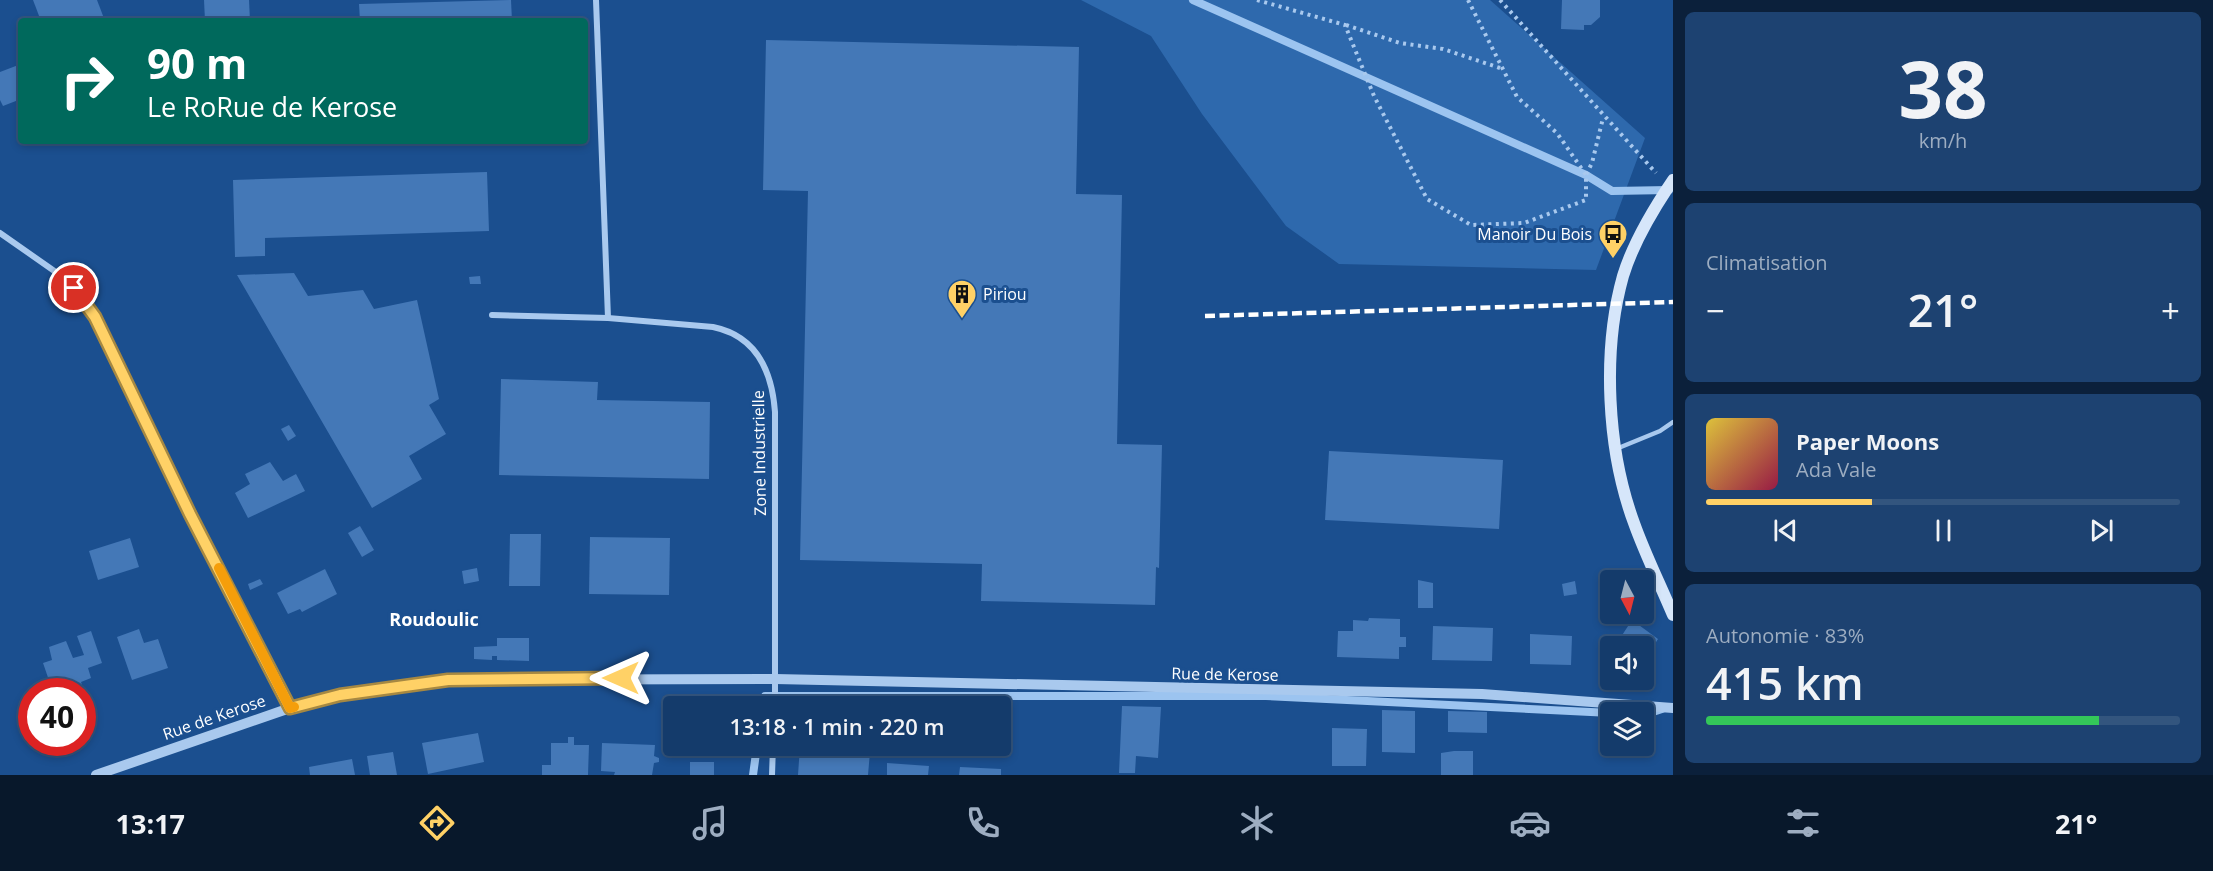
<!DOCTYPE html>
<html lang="fr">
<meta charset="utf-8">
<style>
body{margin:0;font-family:"Open Sans",sans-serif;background:#1d4271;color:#f1f3f6;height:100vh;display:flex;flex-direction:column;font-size:22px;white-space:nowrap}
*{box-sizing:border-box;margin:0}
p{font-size:20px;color:#9dadc1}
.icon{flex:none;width:33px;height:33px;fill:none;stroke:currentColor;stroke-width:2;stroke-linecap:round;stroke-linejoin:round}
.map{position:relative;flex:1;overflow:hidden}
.details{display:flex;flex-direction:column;gap:12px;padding:12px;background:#0b203b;width:540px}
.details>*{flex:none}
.top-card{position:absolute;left:18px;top:18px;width:570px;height:126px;border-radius:6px;box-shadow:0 3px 9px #0003,0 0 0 2px #33557e;background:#00695c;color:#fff;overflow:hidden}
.needle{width:39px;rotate:173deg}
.controls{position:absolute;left:1600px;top:570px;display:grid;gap:12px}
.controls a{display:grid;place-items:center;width:54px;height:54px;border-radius:6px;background:#143b6b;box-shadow:0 3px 9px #0003,0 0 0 2px #33557e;font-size:30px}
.speed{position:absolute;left:18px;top:678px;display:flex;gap:12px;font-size:30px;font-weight:700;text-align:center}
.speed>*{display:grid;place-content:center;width:78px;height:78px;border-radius:50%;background:#143b6b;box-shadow:0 3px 9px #0003,0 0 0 2px #33557e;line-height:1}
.speed .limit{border:9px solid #d22;background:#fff;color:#111}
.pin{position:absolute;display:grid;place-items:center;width:51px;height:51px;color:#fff;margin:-26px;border:3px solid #fff;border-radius:50%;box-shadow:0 2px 6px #0007}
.me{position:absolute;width:66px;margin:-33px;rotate:270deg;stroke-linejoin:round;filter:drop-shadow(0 0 4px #0008)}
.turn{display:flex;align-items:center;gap:21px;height:126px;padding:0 30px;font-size:27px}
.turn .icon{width:78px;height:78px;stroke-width:2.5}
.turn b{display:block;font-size:42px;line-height:51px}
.big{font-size:45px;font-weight:600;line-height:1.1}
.details .widget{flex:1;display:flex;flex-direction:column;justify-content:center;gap:9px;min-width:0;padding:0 21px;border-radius:9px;background:#1d4271}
.details .dial{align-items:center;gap:0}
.dial b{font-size:78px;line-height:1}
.song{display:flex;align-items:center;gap:18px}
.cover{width:72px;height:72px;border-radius:9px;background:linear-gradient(135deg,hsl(50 70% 55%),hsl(340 70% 35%))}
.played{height:6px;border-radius:3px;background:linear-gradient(90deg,#ffd166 35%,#33557e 35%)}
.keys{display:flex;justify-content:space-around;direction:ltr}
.heat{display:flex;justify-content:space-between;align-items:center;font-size:33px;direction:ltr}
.charge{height:9px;border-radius:4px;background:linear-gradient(90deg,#34c759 83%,#33557e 0)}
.trip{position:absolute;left:663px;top:696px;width:348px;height:60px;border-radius:6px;background:#143b6b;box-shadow:0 3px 9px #0003,0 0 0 2px #33557e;font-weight:600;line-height:60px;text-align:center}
.dock{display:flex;height:96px;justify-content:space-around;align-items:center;background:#08182b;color:#9dadc1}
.dock .icon{width:42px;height:42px}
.dock .current{color:#ffd166}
.dock b{font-size:27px;color:#f1f3f6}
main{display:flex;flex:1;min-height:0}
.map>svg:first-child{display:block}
</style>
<main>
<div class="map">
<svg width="1673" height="775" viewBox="0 0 1673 775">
<rect width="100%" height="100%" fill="#1b4f8f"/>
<path fill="#2e69ad" d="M1081,0H1490L1645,138L1596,270L1339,264L1286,226L1202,114L1151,36Z"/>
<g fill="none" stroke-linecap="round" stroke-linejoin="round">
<g stroke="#9cc4f0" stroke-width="8">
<path d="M1193,0L1586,175L1612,191L1669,190"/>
<path d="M763,706L765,696H1266L1611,713"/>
<path d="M1644,715L1662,709"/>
<path d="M753,775L757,746"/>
</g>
</g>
<g fill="#4478b7">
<path d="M33,0H97L105,21H41Z"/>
<path d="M204,0H249L250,21H205Z"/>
<path d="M511,0L512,21H360L359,4Z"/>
<path d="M1562,0H1600V17L1591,25H1584V30L1561,29Z"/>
<path d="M766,40L1079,47L1076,194L1122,195L1117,444L1162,445L1159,568L1156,567L1155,605L981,601L982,564L800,560L808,191L763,190Z"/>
<path d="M21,64V99L3,106L0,100V72Z"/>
<path d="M487,172L489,231L265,238V256L235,257L233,180Z"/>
<path d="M294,273L308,296L363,290L374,309L417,300L439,399L429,405L446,434L409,456L422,479L372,508L237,275Z"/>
<path d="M480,276L481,284H470L469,277Z"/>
<path d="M501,379L598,382L597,400L710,402L709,479L499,475Z"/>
<path d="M289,425L296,436L288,441L281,429Z"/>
<path d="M1329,451L1503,460L1499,529L1325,520Z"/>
<path d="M270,462L283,481L296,474L305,491L248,518L235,493L250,484L245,474Z"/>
<path d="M360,526L374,550L362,557L348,533Z"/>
<path d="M510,534H541L540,586H509Z"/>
<path d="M590,537L670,538L669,595L589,594Z"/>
<path d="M130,538L139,567L98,580L89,551Z"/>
<path d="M477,568L479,581L464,584L462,571Z"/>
<path d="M325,569L337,594L302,612L300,609L288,614L277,593Z"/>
<path d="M260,579L263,584L250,590L248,584Z"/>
<path d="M1418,580L1433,583V608H1418Z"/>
<path d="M1575,581L1577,594L1564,596L1562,584Z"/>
<path d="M1369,618L1400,619V637H1406V647H1399V659L1337,657L1338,631H1353V620L1368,621Z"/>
<path d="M1632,620L1658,639L1644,661V646H1615Z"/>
<path d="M1433,626L1493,628L1492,661L1432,660Z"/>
<path d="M139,629L144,643L158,639L168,668L132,680L117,637Z"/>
<path d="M91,631L102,663L88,668L91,678L81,682L82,685L63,692H53L43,663L52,660L49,647L66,641L73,658L84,655L77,636Z"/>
<path d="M1530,634L1572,636L1571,665L1530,664Z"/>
<path d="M497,638H529V661L497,660V656H492V660L474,659V647L497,646Z"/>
<path d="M1122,706L1161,707L1158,758L1136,756L1135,773H1119Z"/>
<path d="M1382,710L1415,711V753L1382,752Z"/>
<path d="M1448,711L1487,712V733L1448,732Z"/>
<path d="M1332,728L1367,729L1366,766H1332Z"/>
<path d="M478,733L484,762L428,774L422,743Z"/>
<path d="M568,737H574V745H589L588,775H542V765H551V743H568Z"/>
<path d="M602,743L655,745L654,756L659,758V762L654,763L652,775H614L615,772L601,771Z"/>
<path d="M800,746L858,748V751L870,752L868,775H798Z"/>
<path d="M1454,751H1473V775H1441V753Z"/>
<path d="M393,752L397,775H370L367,756Z"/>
<path d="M352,759L355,775H310L309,767Z"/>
<rect x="690" y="762" width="24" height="13"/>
<path d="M887,763L929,766L928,775H887Z"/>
<path d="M960,767L1001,769V775H959Z"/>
</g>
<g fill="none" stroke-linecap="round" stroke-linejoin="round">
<g stroke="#a9c9ee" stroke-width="4" stroke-dasharray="3 4.5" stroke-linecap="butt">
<path d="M1257,0L1345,25L1374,96L1427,199L1471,225L1524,223L1586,200V175L1592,163L1603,118"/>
<path d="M1468,0L1517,97L1557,133L1586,175"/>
<path d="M1500,0L1656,173"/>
<path d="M1346,25L1400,43L1443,49L1500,68"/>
</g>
<path stroke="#a9c9ee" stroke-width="4.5" d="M1616,449L1660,431L1673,422"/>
<g stroke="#a9c9ee" stroke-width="6">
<path d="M596,0L608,318"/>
<path d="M0,233L60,275L86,301L190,514L290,708"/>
<path d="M492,315L608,318L713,327C757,336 772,371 775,412V706"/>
<path d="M772,775L773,746"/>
</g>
<path stroke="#a9c9ee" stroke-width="10" d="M96,775L290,708L340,695L448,680L775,679L1482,694L1673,708"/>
<path stroke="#d6e6fa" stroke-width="12" d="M1673,180C1654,208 1633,243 1623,276C1602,351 1607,450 1634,523C1645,554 1660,584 1673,615"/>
<path stroke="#fff" stroke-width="4.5" stroke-dasharray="10 4.5" stroke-linecap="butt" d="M1205,316L1673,302"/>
</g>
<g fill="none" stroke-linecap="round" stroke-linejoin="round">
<g stroke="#a68842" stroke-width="15">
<path id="route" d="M74,288L95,317L190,514L290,708L340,695L448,680L621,678"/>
</g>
<use href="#route" stroke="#ffd166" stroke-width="10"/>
<path stroke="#f59e0b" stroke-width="10" d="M219,568L290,708L294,707"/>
</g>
<defs>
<g id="bus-pin" transform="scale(1.5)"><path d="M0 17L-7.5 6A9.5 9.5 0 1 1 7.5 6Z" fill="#ffd166" stroke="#1b4f8f"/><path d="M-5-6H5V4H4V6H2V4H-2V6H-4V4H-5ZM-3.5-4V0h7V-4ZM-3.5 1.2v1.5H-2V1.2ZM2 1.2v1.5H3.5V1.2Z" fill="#111"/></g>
<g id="building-pin" transform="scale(1.5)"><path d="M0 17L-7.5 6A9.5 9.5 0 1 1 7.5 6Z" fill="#ffd166" stroke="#1b4f8f"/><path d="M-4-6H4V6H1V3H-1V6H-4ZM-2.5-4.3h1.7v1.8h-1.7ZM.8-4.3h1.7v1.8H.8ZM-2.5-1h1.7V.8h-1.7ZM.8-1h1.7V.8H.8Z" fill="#111"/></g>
</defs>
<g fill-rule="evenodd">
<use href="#bus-pin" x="1613" y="234"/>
<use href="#building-pin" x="962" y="294"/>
</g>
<g text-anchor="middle" stroke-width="6" stroke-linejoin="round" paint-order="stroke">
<g font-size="16" fill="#fff" stroke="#1b4f8f" text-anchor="end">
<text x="1592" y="240">Manoir Du Bois</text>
<text x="983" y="300" text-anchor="start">Piriou</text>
</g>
<g font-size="16" fill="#fff" stroke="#1b4f8f">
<text transform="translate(759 453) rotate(-91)" y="6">Zone Industrielle</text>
<text transform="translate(1225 674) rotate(1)" y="6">Rue de Kerose</text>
<text transform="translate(214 717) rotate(-19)" y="6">Rue de Kerose</text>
</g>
<g font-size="18" font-weight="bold" fill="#fff" stroke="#1b4f8f">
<text x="434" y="626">Roudoulic</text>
</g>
</g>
</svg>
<div class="controls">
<a><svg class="needle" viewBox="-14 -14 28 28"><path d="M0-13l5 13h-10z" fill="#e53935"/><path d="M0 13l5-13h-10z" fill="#9dadc1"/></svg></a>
<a><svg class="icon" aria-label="sound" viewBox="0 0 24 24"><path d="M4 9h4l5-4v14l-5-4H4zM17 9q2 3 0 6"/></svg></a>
<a><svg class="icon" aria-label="layers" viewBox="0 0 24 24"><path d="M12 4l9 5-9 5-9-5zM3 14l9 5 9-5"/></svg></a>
</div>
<div class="speed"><div class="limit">40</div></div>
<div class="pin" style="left:74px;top:288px;background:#d93025"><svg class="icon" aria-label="arrive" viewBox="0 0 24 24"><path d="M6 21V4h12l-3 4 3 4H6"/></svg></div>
<svg class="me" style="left:621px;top:678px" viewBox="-20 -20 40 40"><path d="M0-17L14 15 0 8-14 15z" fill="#ffd166" stroke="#fff" stroke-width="4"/></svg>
<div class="trip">13:18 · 1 min · 220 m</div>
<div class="top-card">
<div class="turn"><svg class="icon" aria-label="right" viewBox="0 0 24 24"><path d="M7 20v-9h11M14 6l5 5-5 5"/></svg><div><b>90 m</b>Le RoRue de Kerose</div></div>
</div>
</div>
<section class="details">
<div class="widget dial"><b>38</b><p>km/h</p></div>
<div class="widget"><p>Climatisation</p>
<div class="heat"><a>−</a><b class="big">21°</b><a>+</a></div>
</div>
<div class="widget">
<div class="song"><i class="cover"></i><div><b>Paper Moons</b><p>Ada Vale</p></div></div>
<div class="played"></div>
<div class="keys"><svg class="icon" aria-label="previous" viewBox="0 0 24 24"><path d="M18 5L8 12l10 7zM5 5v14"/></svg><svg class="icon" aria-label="pause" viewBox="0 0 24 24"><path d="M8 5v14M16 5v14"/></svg><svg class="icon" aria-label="next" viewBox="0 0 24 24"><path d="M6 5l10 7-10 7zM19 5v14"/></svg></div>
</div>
<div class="widget"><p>Autonomie · 83%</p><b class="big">415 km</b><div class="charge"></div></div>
</section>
</main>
<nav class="dock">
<b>13:17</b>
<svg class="icon current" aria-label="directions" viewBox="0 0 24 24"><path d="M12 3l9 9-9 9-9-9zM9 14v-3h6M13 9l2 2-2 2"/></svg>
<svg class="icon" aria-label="music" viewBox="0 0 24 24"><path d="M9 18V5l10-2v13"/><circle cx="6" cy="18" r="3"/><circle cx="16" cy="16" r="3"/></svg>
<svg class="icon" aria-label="phone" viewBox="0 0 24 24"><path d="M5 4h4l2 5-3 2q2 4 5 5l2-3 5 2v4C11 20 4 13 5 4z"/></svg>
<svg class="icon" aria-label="climate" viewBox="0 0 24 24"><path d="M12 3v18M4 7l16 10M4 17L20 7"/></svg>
<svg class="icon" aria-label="car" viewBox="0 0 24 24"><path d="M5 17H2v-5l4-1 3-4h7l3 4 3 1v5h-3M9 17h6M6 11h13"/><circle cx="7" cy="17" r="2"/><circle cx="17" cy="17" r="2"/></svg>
<svg class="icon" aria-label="filters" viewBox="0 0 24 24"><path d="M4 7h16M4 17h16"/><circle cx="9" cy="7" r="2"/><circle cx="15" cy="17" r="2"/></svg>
<b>21°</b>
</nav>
